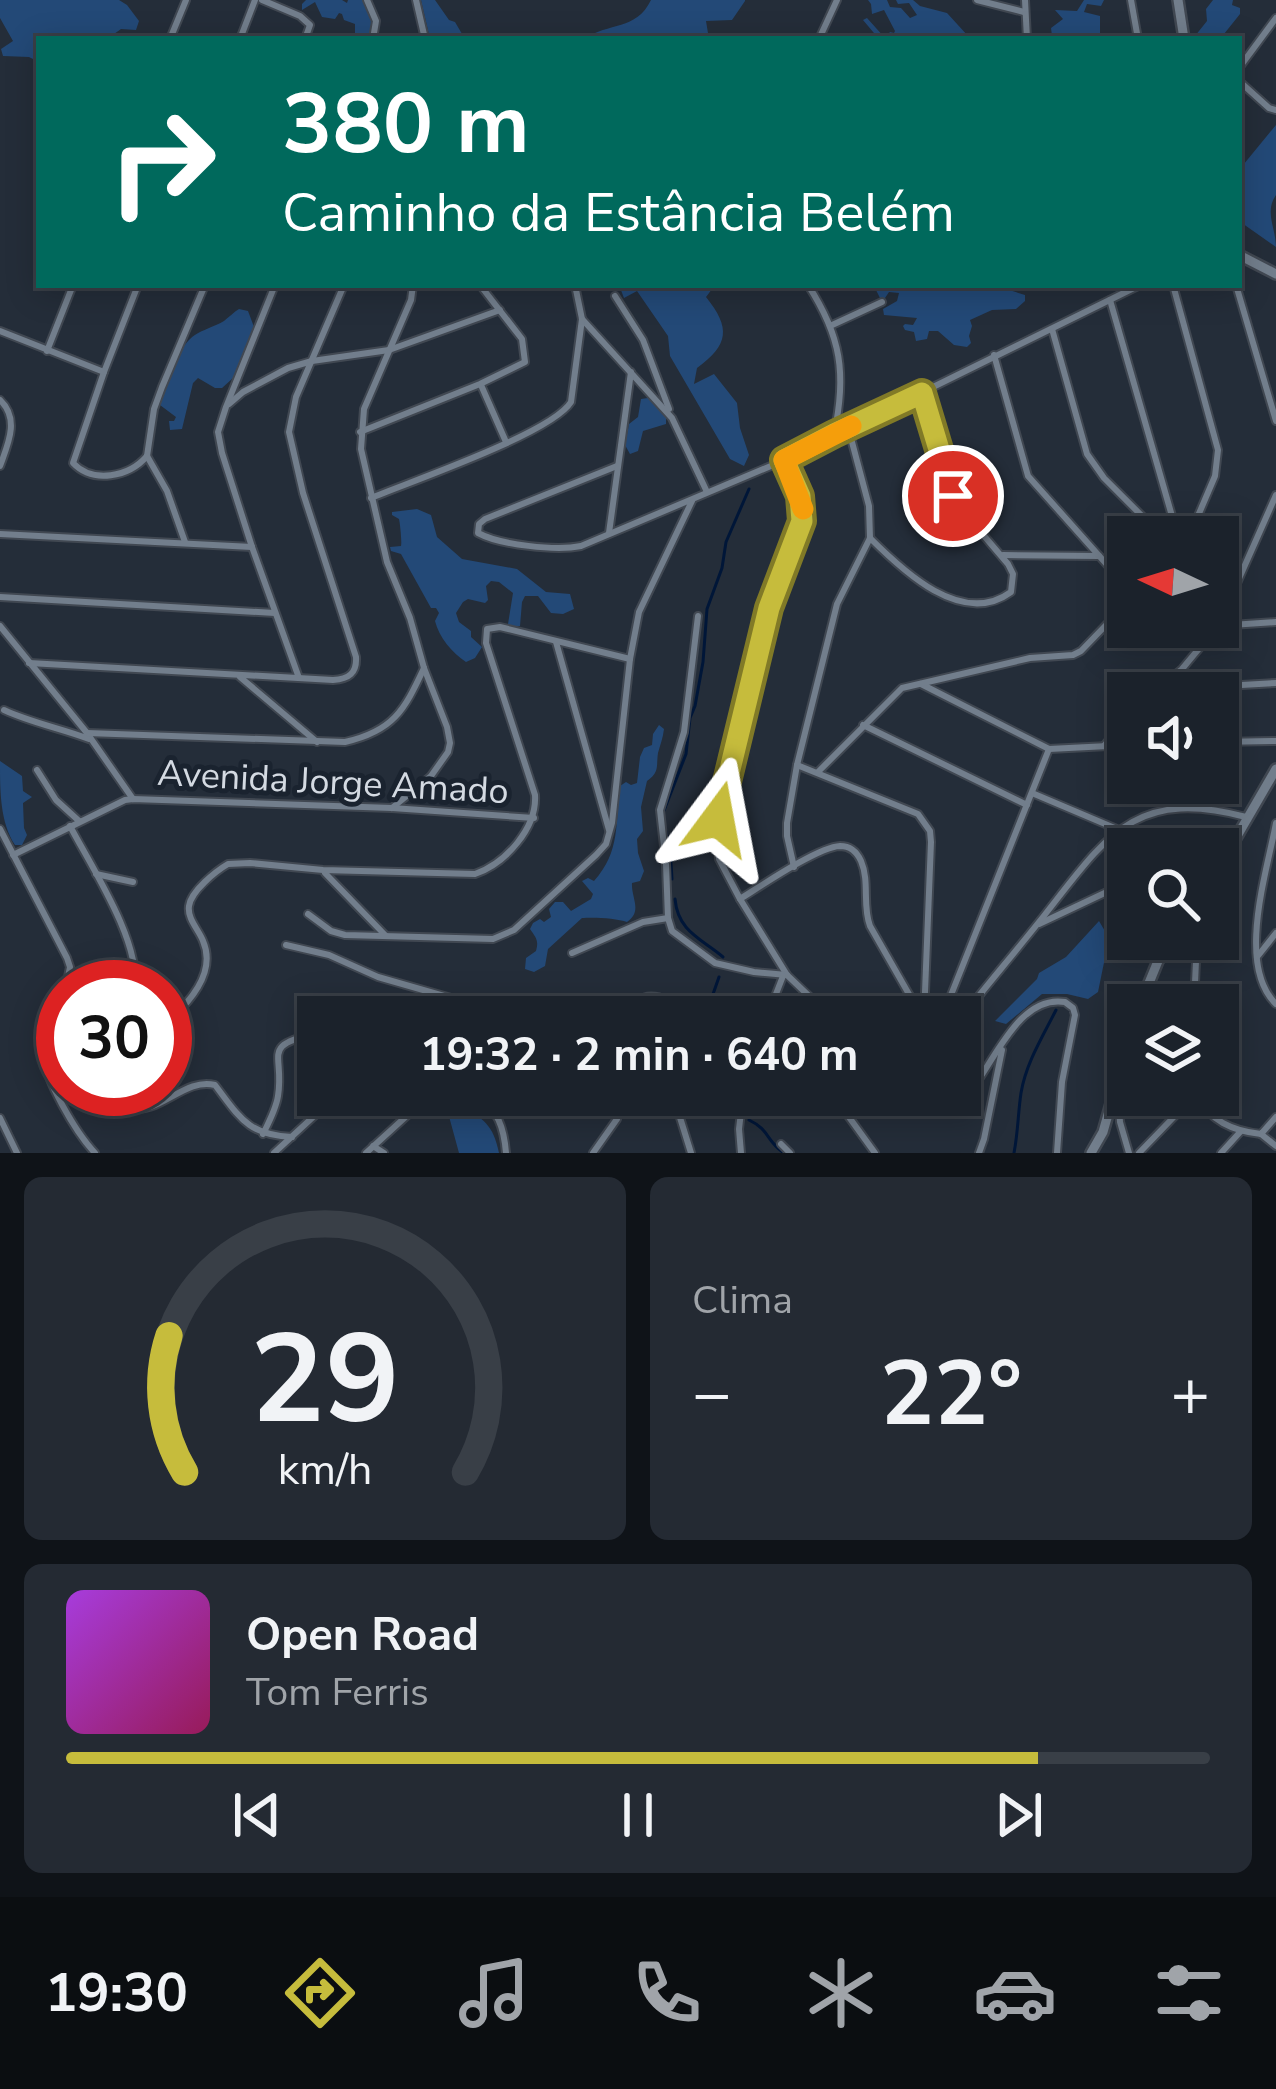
<!DOCTYPE html>
<html lang="pt">
<meta charset="utf-8">
<style>
body{margin:0;font-family:"Nunito Sans",sans-serif;background:#242a33;color:#f1f3f6;height:100vh;display:flex;flex-direction:column;font-size:45px;white-space:nowrap}
*{box-sizing:border-box;margin:0}
p{font-size:39px;color:#a0a4a9}
.icon{flex:none;width:66px;height:66px;fill:none;stroke:currentColor;stroke-width:2;stroke-linecap:round;stroke-linejoin:round}
.map{position:relative;height:1153px;overflow:hidden}
.side{display:flex;flex-direction:column;gap:24px;padding:24px;background:#0f1318;flex:1}
.side>*{flex:none}
.guide{position:absolute;left:36px;top:36px;width:1206px;height:252px;border-radius:0px;box-shadow:0 6px 30px #0003,0 0 0 3px #393f47;background:#00695c;color:#fff;overflow:hidden}
.needle{width:78px;rotate:274deg}
.controls{position:absolute;left:1107px;top:516px;display:grid;gap:24px}
.controls a{display:grid;place-items:center;width:132px;height:132px;border-radius:0px;background:#1b222b;box-shadow:0 6px 30px #0003,0 0 0 3px #393f47;font-size:60px}
.speed{position:absolute;left:36px;top:960px;display:flex;gap:24px;font-size:60px;font-weight:700;text-align:center}
.speed>*{display:grid;place-content:center;width:156px;height:156px;border-radius:50%;background:#1b222b;box-shadow:0 6px 30px #0003,0 0 0 3px #393f47;line-height:1}
.speed .limit{border:18px solid #d22;background:#fff;color:#111}
.pin{position:absolute;display:grid;place-items:center;width:102px;height:102px;color:#fff;margin:-51px;border:6px solid #fff;border-radius:50%;box-shadow:0 3px 12px #0007}
.me{position:absolute;width:132px;margin:-66px;rotate:13deg;stroke-linejoin:round;filter:drop-shadow(0 0 9px #0008)}
.turn{display:flex;align-items:center;gap:42px;height:252px;padding:0 48px;font-size:54px}
.turn .icon{width:156px;height:156px;stroke-width:2.5}
.turn b{display:block;font-size:84px;line-height:102px}
.big{font-size:90px;font-weight:700;line-height:1.1}
.side .widget{flex:1;display:flex;flex-direction:column;justify-content:center;gap:18px;min-width:0;padding:0 42px;border-radius:18px;background:#242a33}
.side .dial{align-items:center;gap:0}
.dial svg{height:312px;overflow:visible;fill:none;stroke:#393f47;stroke-width:7;stroke-linecap:round;text-anchor:middle}
.dial text{fill:#f1f3f6;stroke:none}
.song{display:flex;align-items:center;gap:36px}
.cover{width:144px;height:144px;border-radius:18px;background:linear-gradient(135deg,hsl(280 70% 55%),hsl(330 70% 35%))}
.played{height:12px;border-radius:6px;background:linear-gradient(90deg,#c6bc3c 85%,#393f47 85%)}
.keys{display:flex;justify-content:space-around;direction:ltr}
.heat{display:flex;justify-content:space-between;align-items:center;font-size:66px;direction:ltr}
.side .tiles{flex:1;display:grid;gap:24px;grid-template-columns:1fr 1fr}
.widget:last-child{grid-column:span 2}
.trip{position:absolute;left:297px;top:996px;width:684px;height:120px;border-radius:0px;background:#1b222b;box-shadow:0 6px 30px #0003,0 0 0 3px #393f47;font-weight:700;line-height:120px;text-align:center}
.tabs{display:flex;height:192px;justify-content:space-around;align-items:center;background:#0b0e11;color:#a0a4a9}
.tabs .icon{width:84px;height:84px}
.tabs .on{color:#c6bc3c}
.tabs b{font-size:54px;color:#f1f3f6}
.map>svg:first-child{display:block}
</style>
<div class="map">
<svg width="1276" height="1153" viewBox="0 0 1276 1153">
<rect width="100%" height="100%" fill="#242d39"/>
<g fill="#234977">
<path d="M0,0H119L127,5L139,21L136,30L121,29L114,34L119,39H39V62L29,57L3,56L1,49L13,41L0,18Z"/>
<path d="M306,0H342L347,3L348,0H363L373,22L369,39H346L355,36V24L344,20L342,14L339,13L335,19L322,17L315,2L302,10V4Z"/>
<path d="M421,0H435L449,20L455,22L465,39H430Z"/>
<path d="M651,0H745V1L732,20L706,21L709,39H584C609,22 636,31 651,0Z"/>
<path d="M868,0H887L890,7L901,8L910,18L917,15L909,3L898,4L896,0H913L920,6L947,13L968,36L966,39H879L863,20L867,18L885,38L890,32L894,33L895,31L884,10L872,14L871,4Z"/>
<path d="M1084,0H1104L1101,6L1087,4L1084,12L1100,16V39H1060L1052,36L1051,28L1063,19L1055,10L1077,11Z"/>
<path d="M1213,0H1233L1232,5L1240,8V14L1220,39H1197L1195,36L1207,21L1206,9Z"/>
<path d="M1276,125V195C1264,212 1276,228 1276,247L1239,221V170Z"/>
<path d="M619,285H715L706,297C731,328 729,345 697,368L694,384L714,374L737,403L740,428L749,455L744,466L730,459L670,356L668,336L637,291L624,298Z"/>
<path d="M865,285H914L926,291L936,290L941,285H1007L1006,289L1025,295V301L1016,309L992,310L970,320L972,326L969,336L971,343L967,347L954,345L938,331H929L927,339L916,341L914,332L905,330L903,326L905,324L913,325L917,318L884,315L883,309L897,301L899,293L889,292L885,298H880L876,290Z"/>
<path d="M239,309L248,311L254,327L233,378L222,388H215L198,378L193,383L182,429L170,430L169,421H174L176,417L160,405C164,388 177,352 189,340C197,331 214,327 224,321C229,317 234,312 239,309Z"/>
<path d="M648,398L666,417V424L643,431L638,451L630,454L625,445L629,424L638,417L641,399Z"/>
<path d="M417,509L431,515L437,537L462,559L517,569L546,592L570,594L574,609L563,614L551,613L538,596H525L522,602L520,626L512,627L508,624L513,593L499,582L491,581L486,586L488,600L485,603L468,599L463,602L456,613L459,622L471,631V637L482,647L475,658L466,662C452,653 439,637 435,621L439,613L436,608H431L401,554L391,551L390,547L401,546C402,542 400,523 399,519L392,515V512Z"/>
<path d="M659,725L664,729C663,738 660,745 658,753C656,766 660,772 647,781L641,807L643,831L637,839L638,853L644,871L640,881L632,883C631,898 643,911 627,922C617,918 593,917 582,918L548,949L545,966L534,972L525,969L526,958L536,951C539,940 536,938 530,929L533,923L540,919L544,922L551,917L549,909L555,902H563L571,911L591,899L593,894L582,881L588,878L594,881C621,851 615,823 620,786L626,782L631,785L637,783L640,757L644,748L652,745L653,734Z"/>
<path d="M0,761L22,776L23,791L32,797L23,803L24,828L27,835L22,845H15C0,822 0,791 0,761Z"/>
<path d="M1099,921L1109,938L1098,992L1088,999L1067,994H1042L1006,1024L995,1021L1037,979L1039,973L1066,957Z"/>
<path d="M459,1106C484,1118 493,1125 499,1153H459L447,1109Z"/>
</g>
<g fill="none" stroke-linecap="round" stroke-linejoin="round">
<g stroke="#001638" stroke-width="3">
<path d="M663,813L686,754L690,718L695,706L703,662L707,609L722,568L726,542L749,489"/>
<path d="M665,828L670,848L672,879"/>
<path d="M675,899C678,932 702,939 723,957"/>
<path d="M705,1017L719,977"/>
<path d="M707,1095L719,1111L734,1117"/>
<path d="M749,1120C770,1130 766,1141 784,1153"/>
<path d="M1014,1153C1018,1133 1018,1113 1021,1093C1026,1063 1043,1036 1056,1010"/>
</g>
<g stroke="#414852" stroke-width="10">
<g id="minor">
<path d="M262,0L300,16L310,25L305,39"/>
<path d="M367,0L376,21L373,39"/>
<path d="M416,0L425,39"/>
<path d="M977,0L1024,12"/>
<path d="M1025,0L1027,39"/>
<path d="M1131,0L1138,39"/>
<path d="M170,39L186,0"/>
<path d="M240,39L255,0"/>
<path d="M819,39L837,0"/>
<path d="M1239,68L1276,18"/>
<path d="M1239,81L1269,108L1276,110"/>
<path d="M138,285L104,372L73,463C93,484 129,477 147,456"/>
<path d="M275,285L226,407L218,432L222,453L252,547L299,678"/>
<path d="M808,285C841,336 847,374 834,434"/>
<path d="M1173,285L1218,450L1215,476L1189,537"/>
<path d="M1236,285L1276,421"/>
<path d="M615,296L643,340L669,409"/>
<path d="M1110,300L1178,537"/>
<path d="M582,319L672,418L707,492"/>
<path d="M830,326L882,302"/>
<path d="M1052,329L1087,454L1104,478L1163,537"/>
<path d="M0,331L104,372"/>
<path d="M47,351L73,285"/>
<path d="M481,385L506,442"/>
<path d="M0,400C20,419 8,444 0,466"/>
<path d="M229,404L243,392L288,368L312,361L389,350L500,310"/>
<path d="M360,432L480,384L525,362L522,339L480,285"/>
<path d="M147,456L154,409L162,387L205,285"/>
<path d="M147,456L167,491L185,542"/>
<path d="M785,460L800,496L802,521L769,608L717,832L719,859L740,899L787,975L831,1017"/>
<path d="M617,466L485,519L479,524L478,533C500,545 556,551 581,546L785,460L1140,285"/>
<path d="M371,498C412,481 552,433 571,402L582,319L575,285"/>
<path d="M609,533L631,372"/>
<path d="M0,534L252,547"/>
<path d="M870,538C902,570 962,628 1011,592L1013,574L1008,564L962,510L953,496L923,393"/>
<path d="M1003,555L1099,556"/>
<path d="M0,597L275,613"/>
<path d="M698,616L684,732L660,810L666,864L668,918L672,931L715,963L754,972L787,975"/>
<path d="M1221,623L1231,625L1276,622"/>
<path d="M0,626L87,733L133,799"/>
<path d="M1218,626L1276,495"/>
<path d="M556,642L609,830"/>
<path d="M29,663L333,680C349,679 357,673 356,657L303,493L289,432L296,397L344,285"/>
<path d="M240,677L317,742"/>
<path d="M921,684L1049,749L1128,745"/>
<path d="M1162,687L1189,688L1276,683"/>
<path d="M1153,693L1182,669L1217,627"/>
<path d="M4,710C32,723 60,728 89,739"/>
<path d="M863,725L1027,805"/>
<path d="M87,733L345,742C393,731 404,711 424,668"/>
<path d="M1218,742L1276,741"/>
<path d="M1104,746L1128,717"/>
<path d="M797,765L918,814L930,831L931,842L924,1017"/>
<path d="M37,770L56,800L79,821"/>
<path d="M818,772L902,688L1030,658L1073,655L1081,651L1108,623L1122,604L1124,595L1118,577L1028,476L994,355"/>
<path d="M1032,793L1117,829"/>
<path d="M392,808L431,776L448,752L450,743L447,727L424,668L410,618L387,562L361,449L364,409L411,300L413,285"/>
<path d="M1276,823C1267,872 1236,965 1276,1004"/>
<path d="M70,826C91,866 142,944 134,987"/>
<path d="M0,829L67,958L70,967L66,987"/>
<path d="M13,855L125,800L133,799L392,808L534,818"/>
<path d="M794,867L787,836V823L797,765L837,604L870,538L869,506L848,427"/>
<path d="M325,873L385,935"/>
<path d="M96,874L133,882"/>
<path d="M740,899C761,886 818,847 840,846C850,846 857,852 861,861C870,882 862,905 870,926L922,1017"/>
<path d="M308,914L331,931L345,935L493,939L514,930L596,855L606,844L612,823L630,659L639,612L692,501"/>
<path d="M1039,924L1128,882"/>
<path d="M1151,939L1157,958"/>
<path d="M286,945L329,955L378,977L517,1017"/>
<path d="M572,953L643,922L668,918"/>
<path d="M1257,957L1276,933"/>
<path d="M63,995C56,1013 46,1032 44,1050C41,1076 78,1135 95,1153"/>
<path d="M925,1000L956,1001L960,1004V1023"/>
<path d="M949,1000L1049,749"/>
<path d="M1194,1005L1197,939"/>
<path d="M627,1017C641,984 668,996 687,1017"/>
<path d="M767,1017L783,976"/>
<path d="M961,1018C988,984 1016,951 1043,917C1106,837 1134,787 1246,817"/>
<path d="M165,1023C188,1005 217,973 203,941C199,930 187,919 189,906C191,891 216,871 228,864L250,863L323,870L475,874C506,863 537,828 535,795L486,643L487,629L500,627L630,659"/>
<path d="M114,1089L128,1108C160,1116 184,1077 215,1085C240,1118 248,1135 292,1137"/>
<path d="M1118,1093L1120,1122L1129,1153"/>
<path d="M476,1095C498,1109 504,1128 506,1153"/>
<path d="M673,1095L691,1153"/>
<path d="M823,1095L846,1113L875,1153"/>
<path d="M922,1095C937,1104 950,1107 965,1098C993,1067 1017,994 1065,1002L1073,1008L1075,1015L1062,1082L1057,1153"/>
<path d="M1195,1095C1211,1121 1232,1131 1261,1134L1276,1117"/>
<path d="M0,1118L17,1153"/>
<path d="M263,1134C269,1122 276,1109 278,1096C285,1053 259,1046 318,1033"/>
<path d="M1261,1134L1276,1146"/>
<path d="M781,1144L790,1153"/>
<path d="M373,1146L384,1153"/>
<path d="M274,1153L337,1095"/>
<path d="M366,1153L423,1101L435,1095"/>
<path d="M593,1153L617,1119L621,1095"/>
<path d="M741,1153L739,1129L743,1095"/>
<path d="M979,1153L984,1139L1002,1050"/>
<path d="M1139,1153L1195,1095"/>
<path d="M1221,1153L1241,1131"/>
</g>
</g>
<g stroke="#414852" stroke-width="14">
<g id="tertiary">
<path d="M1178,0L1184,39"/>
<path d="M1239,255L1276,274"/>
<path d="M1218,869L1276,769"/>
<path d="M1140,1005L1158,961L1174,939"/>
<path d="M1091,1153L1103,1132L1128,1044"/>
</g>
</g>
<use href="#minor" stroke="#727e8c" stroke-width="6"/>
<use href="#tertiary" stroke="#727e8c" stroke-width="9"/>
</g>
<g fill="none" stroke-linecap="round" stroke-linejoin="round">
<g stroke="#817a27" stroke-width="30">
<path id="route" d="M718,819L769,608L802,521L800,496L784,460L834,434L922,393L953,496"/>
</g>
<use href="#route" stroke="#c6bc3c" stroke-width="21"/>
<path stroke="#f59e0b" stroke-width="21" d="M803,509L784,460L851,426"/>
</g>
<g text-anchor="middle" stroke-width="10" stroke-linejoin="round" paint-order="stroke">
<g font-size="36" fill="#d4dae2" stroke="#1a232f">
<text transform="translate(333 781) rotate(3)" y="13">Avenida Jorge Amado</text>
</g>
</g>
</svg>
<div class="controls">
<a><svg class="needle" viewBox="-14 -14 28 28"><path d="M0-13l5 13h-10z" fill="#e53935"/><path d="M0 13l5-13h-10z" fill="#a0a4a9"/></svg></a>
<a><svg class="icon" aria-label="sound" viewBox="0 0 24 24"><path d="M4 9h4l5-4v14l-5-4H4zM17 9q2 3 0 6"/></svg></a>
<a><svg class="icon" aria-label="search" viewBox="0 0 24 24"><circle cx="10" cy="10" r="6"/><path d="M15 15l6 6"/></svg></a>
<a><svg class="icon" aria-label="layers" viewBox="0 0 24 24"><path d="M12 4l9 5-9 5-9-5zM3 14l9 5 9-5"/></svg></a>
</div>
<div class="speed"><div class="limit">30</div></div>
<div class="pin" style="left:953px;top:496px;background:#d93025"><svg class="icon" aria-label="arrive" viewBox="0 0 24 24"><path d="M6 21V4h12l-3 4 3 4H6"/></svg></div>
<svg class="me" style="left:718px;top:819px" viewBox="-20 -20 40 40"><path d="M0-17L14 15 0 8-14 15z" fill="#c6bc3c" stroke="#fff" stroke-width="4"/></svg>
<div class="trip">19:32 · 2 min · 640 m</div>
<div class="guide">
<div class="turn"><svg class="icon" aria-label="right" viewBox="0 0 24 24"><path d="M7 20v-9h11M14 6l5 5-5 5"/></svg><div><b>380 m</b>Caminho da Estância Belém</div></div>
</div>
</div>
<section class="side">
<div class="tiles">
<div class="widget dial"><svg viewBox="0 0 100 80">
<path d="M14 69A42 42 0 1 1 86 69"/>
<path d="M14 69A42 42 0 0 1 10 34" stroke="#c6bc3c"/>
<text x="50" y="56" font-size="32" font-weight="700">29</text>
<text x="50" y="72" font-size="11">km/h</text>
</svg></div>
<div class="widget"><p>Clima</p>
<div class="heat"><a>−</a><b class="big">22°</b><a>+</a></div>
</div>
<div class="widget">
<div class="song"><i class="cover"></i><div><b>Open Road</b><p>Tom Ferris</p></div></div>
<div class="played"></div>
<div class="keys"><svg class="icon" aria-label="previous" viewBox="0 0 24 24"><path d="M18 5L8 12l10 7zM5 5v14"/></svg><svg class="icon" aria-label="pause" viewBox="0 0 24 24"><path d="M8 5v14M16 5v14"/></svg><svg class="icon" aria-label="next" viewBox="0 0 24 24"><path d="M6 5l10 7-10 7zM19 5v14"/></svg></div>
</div>
</div>
</section>
<nav class="tabs">
<b>19:30</b>
<svg class="icon on" aria-label="directions" viewBox="0 0 24 24"><path d="M12 3l9 9-9 9-9-9zM9 14v-3h6M13 9l2 2-2 2"/></svg>
<svg class="icon" aria-label="music" viewBox="0 0 24 24"><path d="M9 18V5l10-2v13"/><circle cx="6" cy="18" r="3"/><circle cx="16" cy="16" r="3"/></svg>
<svg class="icon" aria-label="phone" viewBox="0 0 24 24"><path d="M5 4h4l2 5-3 2q2 4 5 5l2-3 5 2v4C11 20 4 13 5 4z"/></svg>
<svg class="icon" aria-label="climate" viewBox="0 0 24 24"><path d="M12 3v18M4 7l16 10M4 17L20 7"/></svg>
<svg class="icon" aria-label="car" viewBox="0 0 24 24"><path d="M5 17H2v-5l4-1 3-4h7l3 4 3 1v5h-3M9 17h6M6 11h13"/><circle cx="7" cy="17" r="2"/><circle cx="17" cy="17" r="2"/></svg>
<svg class="icon" aria-label="filters" viewBox="0 0 24 24"><path d="M4 7h16M4 17h16"/><circle cx="9" cy="7" r="2"/><circle cx="15" cy="17" r="2"/></svg>
</nav>
